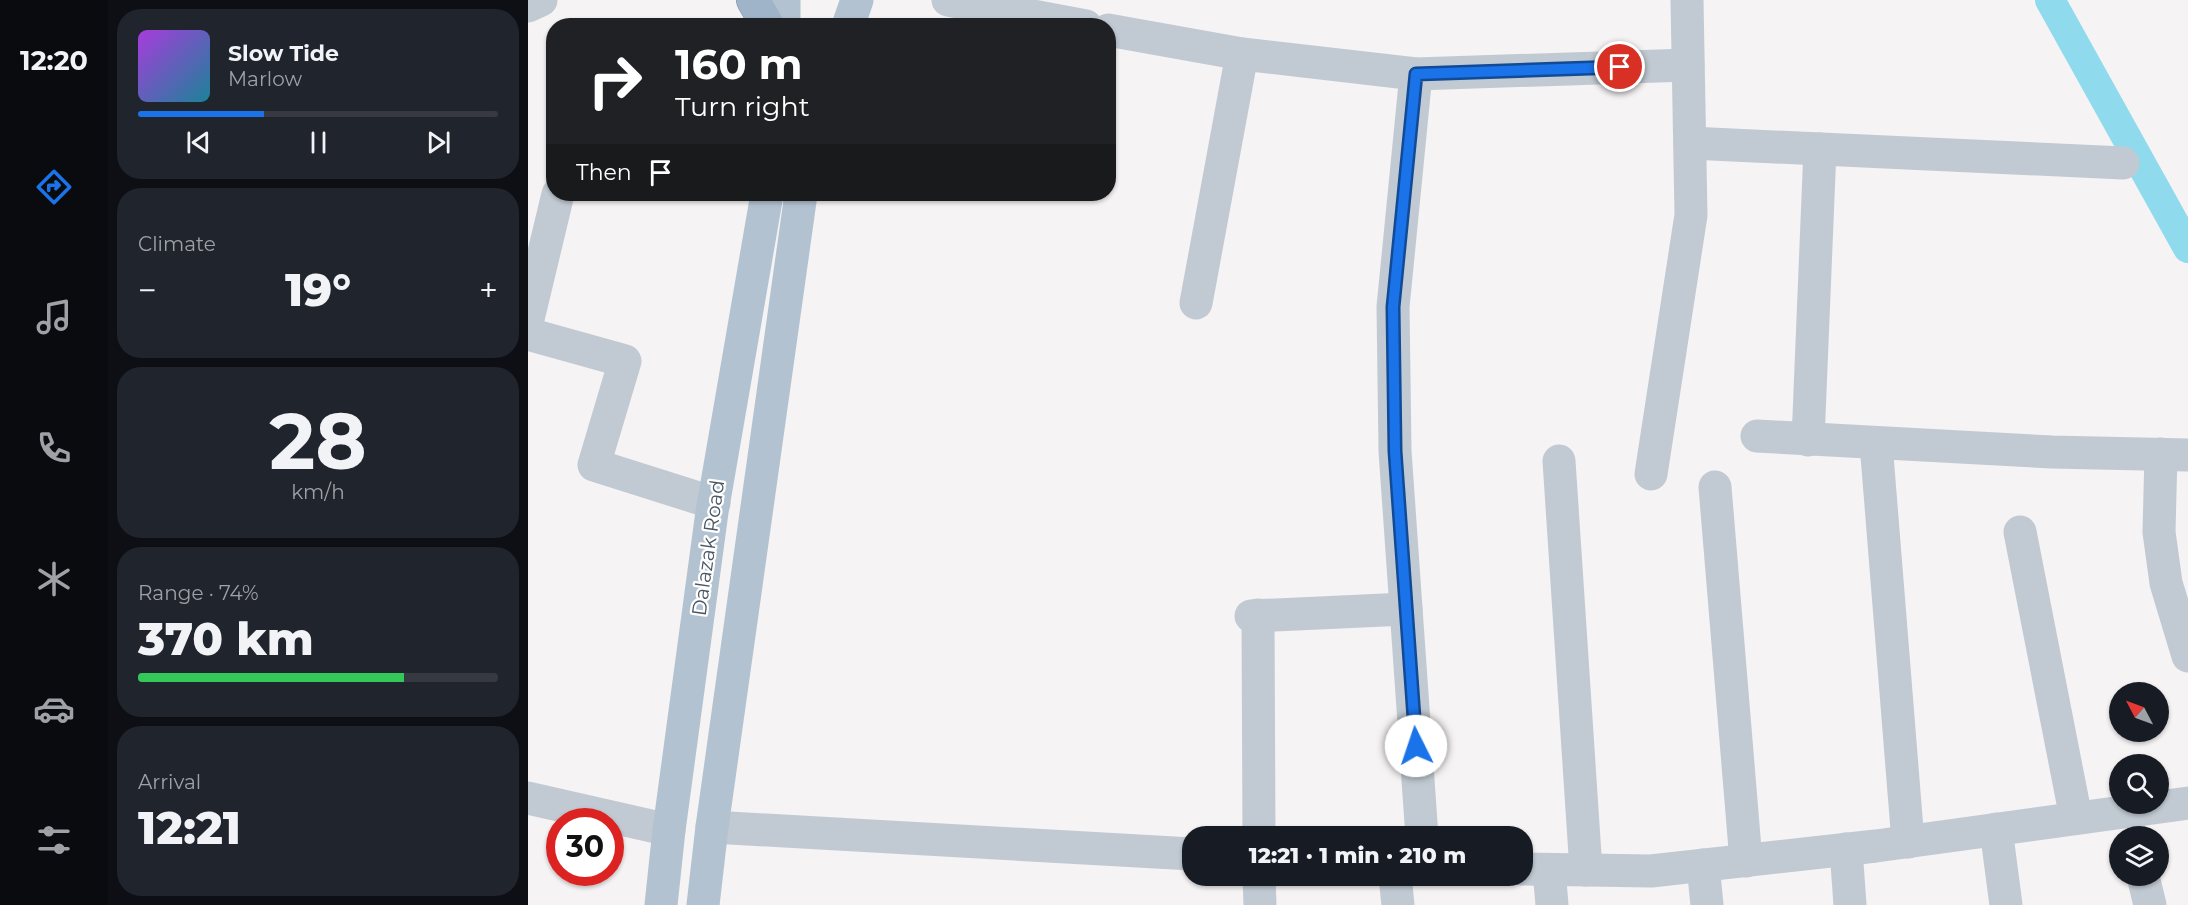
<!DOCTYPE html>
<meta charset="utf-8">
<style>
body{margin:0;font-family:Montserrat,sans-serif;background:#20242c;color:#f1f3f6;height:100vh;display:flex;flex-direction:column;font-size:22px;white-space:nowrap}
*{box-sizing:border-box;margin:0}
p{font-size:20px;color:#9ea1a6}
.icon{flex:none;width:33px;height:33px;fill:none;stroke:currentColor;stroke-width:2;stroke-linecap:round;stroke-linejoin:round}
.map{position:relative;flex:1;overflow:hidden}
.drawer{display:flex;flex-direction:column;gap:9px;padding:9px;background:#0d0f14;width:420px}
.drawer>*{flex:none}
.banner{position:absolute;left:18px;top:18px;width:570px;height:183px;border-radius:24px;box-shadow:0 2px 4px #0004;background:#202124;color:#fff;overflow:hidden}
.needle{width:39px;rotate:311deg}
.controls{position:absolute;left:1581px;top:682px;display:grid;gap:12px}
.controls a{display:grid;place-items:center;width:60px;height:60px;border-radius:50%;background:#171b24;box-shadow:0 2px 4px #0004;font-size:30px}
.speed{position:absolute;left:18px;top:808px;display:flex;gap:12px;font-size:30px;font-weight:700;text-align:center}
.speed>*{display:grid;place-content:center;width:78px;height:78px;border-radius:50%;background:#171b24;box-shadow:0 2px 4px #0004;line-height:1}
.speed .limit{border:9px solid #d22;background:#fff;color:#111}
.pin{position:absolute;display:grid;place-items:center;width:51px;height:51px;color:#fff;margin:-26px;border:3px solid #fff;border-radius:50%;box-shadow:0 2px 6px #0007}
.me{position:absolute;width:66px;margin:-33px;rotate:356deg;stroke-linejoin:round;filter:drop-shadow(0 0 4px #0008)}
.turn{display:flex;align-items:center;gap:21px;height:126px;padding:0 30px;font-size:27px}
.turn .icon{width:78px;height:78px;stroke-width:2.5}
.turn b{display:block;font-size:42px;line-height:51px}
.then{display:flex;align-items:center;height:57px;padding:0 30px;background:#0003;gap:12px;font-size:22px}
.big{font-size:45px;font-weight:800;line-height:1.1}
.drawer .tile{flex:1;display:flex;flex-direction:column;justify-content:center;gap:9px;min-width:0;padding:0 21px;border-radius:24px;background:#20242c}
.drawer .dial{align-items:center;gap:0}
.dial b{font-size:78px;line-height:1}
.song{display:flex;align-items:center;gap:18px}
.cover{width:72px;height:72px;border-radius:9px;background:linear-gradient(135deg,hsl(280 70% 55%),hsl(190 70% 35%))}
.played{height:6px;border-radius:3px;background:linear-gradient(90deg,#1a73e8 35%,#363941 35%)}
.keys{display:flex;justify-content:space-around;direction:ltr}
.heat{display:flex;justify-content:space-between;align-items:center;font-size:33px;direction:ltr}
.charge{height:9px;border-radius:4px;background:linear-gradient(90deg,#34c759 74%,#363941 0)}
.trip{position:absolute;left:654px;top:826px;width:351px;height:60px;border-radius:24px;background:#171b24;box-shadow:0 2px 4px #0004;font-weight:800;line-height:60px;text-align:center}
main{display:flex;flex:1;min-height:0}
.tabs{display:flex;flex-direction:column;width:108px;justify-content:space-around;align-items:center;background:#090b0e;color:#9ea1a6}
.tabs .icon{width:42px;height:42px}
.tabs .active{color:#1a73e8}
.tabs b{font-size:27px;color:#f1f3f6}
.map>svg:first-child{display:block}
</style>
<main>
<nav class="tabs">
<b>12:20</b>
<svg class="icon active" aria-label="directions" viewBox="0 0 24 24"><path d="M12 3l9 9-9 9-9-9zM9 14v-3h6M13 9l2 2-2 2"/></svg>
<svg class="icon" aria-label="music" viewBox="0 0 24 24"><path d="M9 18V5l10-2v13"/><circle cx="6" cy="18" r="3"/><circle cx="16" cy="16" r="3"/></svg>
<svg class="icon" aria-label="phone" viewBox="0 0 24 24"><path d="M5 4h4l2 5-3 2q2 4 5 5l2-3 5 2v4C11 20 4 13 5 4z"/></svg>
<svg class="icon" aria-label="climate" viewBox="0 0 24 24"><path d="M12 3v18M4 7l16 10M4 17L20 7"/></svg>
<svg class="icon" aria-label="car" viewBox="0 0 24 24"><path d="M5 17H2v-5l4-1 3-4h7l3 4 3 1v5h-3M9 17h6M6 11h13"/><circle cx="7" cy="17" r="2"/><circle cx="17" cy="17" r="2"/></svg>
<svg class="icon" aria-label="filters" viewBox="0 0 24 24"><path d="M4 7h16M4 17h16"/><circle cx="9" cy="7" r="2"/><circle cx="15" cy="17" r="2"/></svg>
</nav>
<section class="drawer">
<div class="tile">
<div class="song"><i class="cover"></i><div><b>Slow Tide</b><p>Marlow</p></div></div>
<div class="played"></div>
<div class="keys"><svg class="icon" aria-label="previous" viewBox="0 0 24 24"><path d="M18 5L8 12l10 7zM5 5v14"/></svg><svg class="icon" aria-label="pause" viewBox="0 0 24 24"><path d="M8 5v14M16 5v14"/></svg><svg class="icon" aria-label="next" viewBox="0 0 24 24"><path d="M6 5l10 7-10 7zM19 5v14"/></svg></div>
</div>
<div class="tile"><p>Climate</p>
<div class="heat"><a>−</a><b class="big">19°</b><a>+</a></div>
</div>
<div class="tile dial"><b>28</b><p>km/h</p></div>
<div class="tile"><p>Range · 74%</p><b class="big">370 km</b><div class="charge"></div></div>
<div class="tile"><p>Arrival</p><b class="big">12:21</b></div>
</section>
<div class="map">
<svg width="1660" height="905" viewBox="0 0 1660 905">
<rect width="100%" height="100%" fill="#f5f3f3"/>
<g fill="none" stroke-linecap="round" stroke-linejoin="round">
<path stroke="#90daee" stroke-width="30" d="M1522,0L1660,248"/>
<g stroke="#7690ad" stroke-width="34">
<path id="trunk" d="M225,0L240,26"/>
</g>
<g stroke="#c1cad2" stroke-width="33">
<path d="M420,0L558,26"/>
<path d="M0,6L13,0"/>
<path d="M580,30L714,54L888,74L1160,65"/>
<path d="M888,74L865,307L867,451L894,837"/>
<path d="M1162,143L1595,163"/>
<path d="M668,303L714,54"/>
<path d="M0,319L30,194"/>
<path d="M0,334L97,361L66,465L186,503"/>
<path d="M1229,436L1524,452L1660,455"/>
<path d="M1280,440L1292,149"/>
<path d="M1348,443L1380,842"/>
<path d="M1633,454L1631,532L1638,583L1660,656"/>
<path d="M1031,461L1058,870"/>
<path d="M1123,474L1163,215L1159,0"/>
<path d="M1187,487L1218,861"/>
<path d="M1492,532L1548,818"/>
<path d="M730,615L731,837"/>
<path d="M723,616L878,609"/>
<path d="M0,798L141,830"/>
<path d="M184,827L664,854"/>
<path d="M1468,829L1478,905"/>
<path d="M1318,849L1322,905"/>
<path d="M1175,865L1179,905"/>
<path d="M994,869L1123,871L1348,846L1660,803"/>
<path d="M1021,870L1024,905"/>
<path d="M731,876L732,905"/>
<path d="M867,876L870,905"/>
<path d="M1615,876L1622,905"/>
</g>
<g stroke="#b3c2d1" stroke-width="33">
<path d="M256,0V26"/>
<path d="M320,26L329,0"/>
<path d="M133,905L141,830L184,512L239,194"/>
<path d="M175,905L184,827L273,194"/>
</g>
<use href="#trunk" stroke="#9fb4c9" stroke-width="33"/>
</g>
<g fill="none" stroke-linecap="round" stroke-linejoin="round">
<g stroke="#114b97" stroke-width="15">
<path id="route" d="M888,746L867,451L865,307L888,74L1092,67"/>
</g>
<use href="#route" stroke="#1a73e8" stroke-width="10"/>
</g>
<g text-anchor="middle" stroke-width="4.5" stroke-linejoin="round" paint-order="stroke">
<g font-size="20" fill="#4a5661" stroke="#fff">
<text transform="translate(180 548) rotate(-82)" y="7">Dalazak Road</text>
</g>
</g>
</svg>
<div class="controls">
<a><svg class="needle" viewBox="-14 -14 28 28"><path d="M0-13l5 13h-10z" fill="#e53935"/><path d="M0 13l5-13h-10z" fill="#9ea1a6"/></svg></a>
<a><svg class="icon" aria-label="search" viewBox="0 0 24 24"><circle cx="10" cy="10" r="6"/><path d="M15 15l6 6"/></svg></a>
<a><svg class="icon" aria-label="layers" viewBox="0 0 24 24"><path d="M12 4l9 5-9 5-9-5zM3 14l9 5 9-5"/></svg></a>
</div>
<div class="speed"><div class="limit">30</div></div>
<div class="pin" style="left:1092px;top:67px;background:#d93025"><svg class="icon" aria-label="arrive" viewBox="0 0 24 24"><path d="M6 21V4h12l-3 4 3 4H6"/></svg></div>
<svg class="me" style="left:888px;top:746px" viewBox="-20 -20 40 40"><circle r="19" fill="#fff"/><path d="M0-13L10 11 0 6-10 11z" fill="#1a73e8"/></svg>
<div class="trip">12:21 · 1 min · 210 m</div>
<div class="banner">
<div class="turn"><svg class="icon" aria-label="right" viewBox="0 0 24 24"><path d="M7 20v-9h11M14 6l5 5-5 5"/></svg><div><b>160 m</b>Turn right</div></div>
<div class="then">Then<svg class="icon" aria-label="arrive" viewBox="0 0 24 24"><path d="M6 21V4h12l-3 4 3 4H6"/></svg></div>
</div>
</div>
</main>
